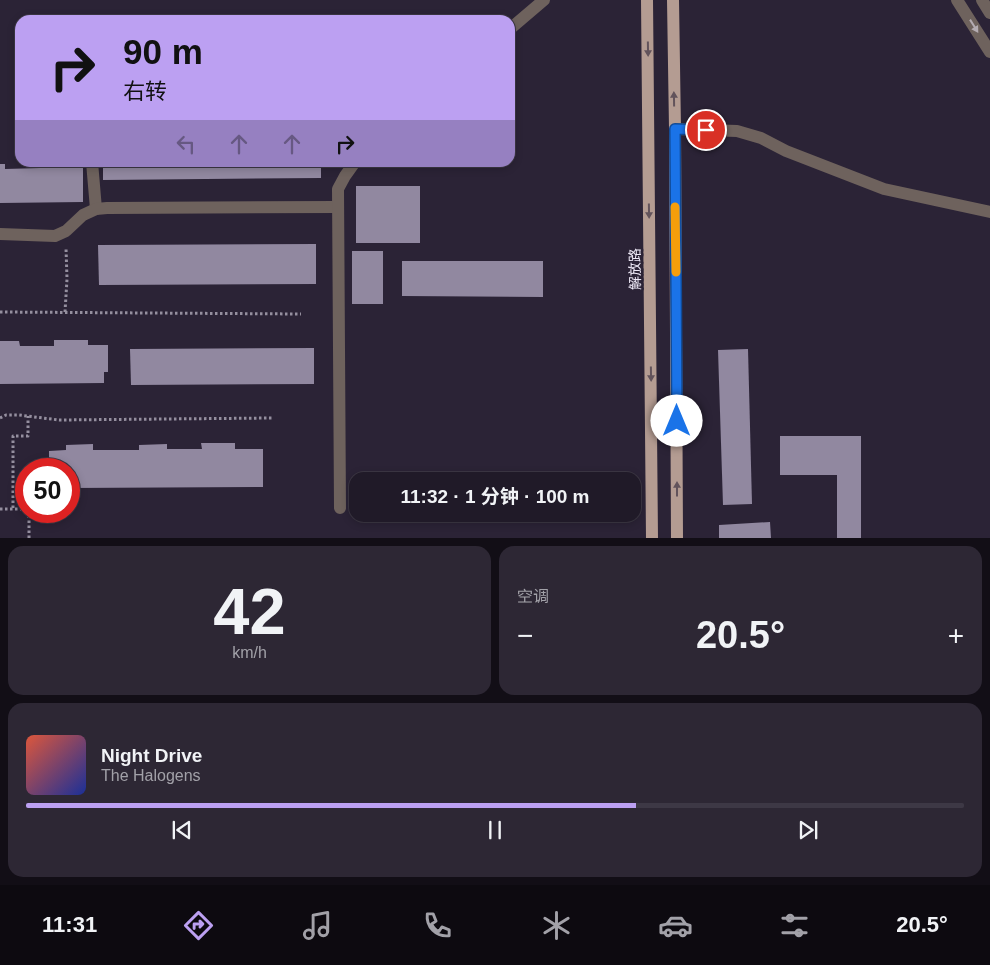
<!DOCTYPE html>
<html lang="zh">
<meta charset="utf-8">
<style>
body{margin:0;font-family:Helvetica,"Noto Sans SC",sans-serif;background:#2d2734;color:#f1f3f6;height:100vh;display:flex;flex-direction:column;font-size:19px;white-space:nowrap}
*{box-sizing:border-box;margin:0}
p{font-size:16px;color:#a2a1a8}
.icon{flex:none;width:28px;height:28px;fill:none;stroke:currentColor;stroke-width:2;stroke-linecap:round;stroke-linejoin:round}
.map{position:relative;height:538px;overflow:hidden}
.panel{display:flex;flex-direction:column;gap:8px;padding:8px;background:#120e16;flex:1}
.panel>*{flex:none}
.banner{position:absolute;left:15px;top:15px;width:500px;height:152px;border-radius:15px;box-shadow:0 2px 8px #0003,0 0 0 1px #3d3845;background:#bca0f2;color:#111;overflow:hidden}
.speed{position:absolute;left:15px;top:458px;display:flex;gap:10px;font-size:25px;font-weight:700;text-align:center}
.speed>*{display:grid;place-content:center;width:65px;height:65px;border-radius:50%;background:#201a28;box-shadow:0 2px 8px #0003,0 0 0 1px #3d3845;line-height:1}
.speed .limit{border:8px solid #d22;background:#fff;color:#111}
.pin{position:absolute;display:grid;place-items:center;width:42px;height:42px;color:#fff;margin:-21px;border:2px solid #fff;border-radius:50%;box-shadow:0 1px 5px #0007}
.me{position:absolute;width:55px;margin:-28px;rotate:0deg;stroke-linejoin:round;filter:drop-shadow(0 0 4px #0008)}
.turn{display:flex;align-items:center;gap:18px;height:105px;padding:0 25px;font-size:22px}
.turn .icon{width:65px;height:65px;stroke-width:2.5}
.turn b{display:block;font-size:35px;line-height:42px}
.lanes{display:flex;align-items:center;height:48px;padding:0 25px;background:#0003;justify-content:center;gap:25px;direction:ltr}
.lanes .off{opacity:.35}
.big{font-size:38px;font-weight:700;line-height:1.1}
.panel .card{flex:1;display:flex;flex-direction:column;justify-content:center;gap:8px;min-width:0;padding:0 18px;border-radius:15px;background:#2d2734}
.panel .dial{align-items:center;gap:0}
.dial b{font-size:65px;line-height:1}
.song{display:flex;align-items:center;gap:15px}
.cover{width:60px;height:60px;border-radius:8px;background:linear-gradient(135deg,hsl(10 70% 55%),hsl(230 70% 35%))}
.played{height:5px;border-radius:2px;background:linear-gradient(90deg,#bca0f2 65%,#3d3845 65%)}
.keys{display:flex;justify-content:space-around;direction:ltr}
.heat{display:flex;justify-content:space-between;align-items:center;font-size:28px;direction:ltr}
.panel .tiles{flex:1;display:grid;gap:8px;grid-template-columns:1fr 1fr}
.card:last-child{grid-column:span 2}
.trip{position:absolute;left:349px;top:472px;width:292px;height:50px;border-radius:15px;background:#201a28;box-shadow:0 2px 8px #0003,0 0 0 1px #3d3845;font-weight:700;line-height:50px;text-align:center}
.tabs{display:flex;height:80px;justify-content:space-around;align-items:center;background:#0d0a10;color:#a2a1a8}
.tabs .icon{width:35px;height:35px}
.tabs .on{color:#bca0f2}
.tabs b{font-size:22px;color:#f1f3f6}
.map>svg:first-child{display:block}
</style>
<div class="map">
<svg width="990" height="538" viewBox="0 0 990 538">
<rect width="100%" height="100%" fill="#2b2336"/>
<g fill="#9188a0">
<path d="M73,162V168H83V202L0,203V164H5V169L40,168L39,163Z"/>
<path d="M103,162H321V178L103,180Z"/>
<rect x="356" y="186" width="64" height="57"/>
<path d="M316,244V284L99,285L98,245Z"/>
<rect x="352" y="251" width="31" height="53"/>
<path d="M402,261H543V297L402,296Z"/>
<path d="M54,340H88V345H108V372H104V383L0,384V341H19L20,346H54Z"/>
<path d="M314,348V384L131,385L130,349Z"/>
<path d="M748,349L752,504L723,505L718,350Z"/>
<path d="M780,436H861V538H837V475H780Z"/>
<path d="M201,443H235V449H263V487L69,488V469H49V451L66,450V445L93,444V450H139V445L167,444V449H202Z"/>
<path d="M770,522L771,538H719V525Z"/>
</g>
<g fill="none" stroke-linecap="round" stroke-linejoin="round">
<g stroke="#958f9f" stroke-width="3" stroke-dasharray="2.5 2.5" stroke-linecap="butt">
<path d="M0,312L301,314"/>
<path d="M65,312L67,279L66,248"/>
<path d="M0,418L6,415H19L59,420L272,418"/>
<path d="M13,508V436H28V416"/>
<path d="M0,509H26"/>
<path d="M29,538V511"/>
</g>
<g stroke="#6e625d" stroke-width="12">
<path d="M957,0L990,52"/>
<path d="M982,0L990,13"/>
<path d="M510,29L544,0"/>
<path d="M675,129L737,131L761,138L786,151L884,189L990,212"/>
<path d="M92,162L96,209"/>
<path d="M0,234L55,236L66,231L83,215L96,209L107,208L338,207"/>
<path d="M340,508L338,189L345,176L355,162"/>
</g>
<g stroke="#b49c92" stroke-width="12">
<path d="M647,0L652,538"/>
<path d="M673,0L675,129L677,538"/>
</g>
</g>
<defs><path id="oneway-solid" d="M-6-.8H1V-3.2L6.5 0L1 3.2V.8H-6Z" transform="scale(1.25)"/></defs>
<use fill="#b4acb2" href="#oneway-solid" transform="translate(974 26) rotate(58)"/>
<g fill="#62535b">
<use href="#oneway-solid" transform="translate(648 49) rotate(89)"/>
<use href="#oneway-solid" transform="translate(674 99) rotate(-91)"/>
<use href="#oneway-solid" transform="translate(649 211) rotate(89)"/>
<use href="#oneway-solid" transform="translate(651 374) rotate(89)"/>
<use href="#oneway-solid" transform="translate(677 489) rotate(-90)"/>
</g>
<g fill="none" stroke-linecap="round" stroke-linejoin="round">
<g stroke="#114b97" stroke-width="12">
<path id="route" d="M677,421L675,129L706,130"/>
</g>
<use href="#route" stroke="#1a73e8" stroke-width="9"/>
<path stroke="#f59e0b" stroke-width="9" d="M675,207L676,272"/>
</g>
<g text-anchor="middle" stroke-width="5" stroke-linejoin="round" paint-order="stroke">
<g font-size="14" fill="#eee9f7" stroke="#2b2336">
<text transform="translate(635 269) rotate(-91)" y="5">解放路</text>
</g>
</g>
</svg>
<div class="speed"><div class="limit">50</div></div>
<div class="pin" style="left:706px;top:130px;background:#d93025"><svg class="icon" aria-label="arrive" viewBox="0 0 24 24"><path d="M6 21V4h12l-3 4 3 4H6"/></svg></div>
<svg class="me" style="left:677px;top:421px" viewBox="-20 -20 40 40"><circle r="19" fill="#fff"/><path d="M0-13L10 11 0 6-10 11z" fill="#1a73e8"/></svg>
<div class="trip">11:32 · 1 分钟 · 100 m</div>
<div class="banner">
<div class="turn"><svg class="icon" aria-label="right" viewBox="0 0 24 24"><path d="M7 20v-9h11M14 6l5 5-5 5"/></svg><div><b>90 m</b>右转</div></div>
<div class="lanes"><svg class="icon off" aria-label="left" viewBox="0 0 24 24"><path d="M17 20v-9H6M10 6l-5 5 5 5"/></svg><svg class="icon off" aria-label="ahead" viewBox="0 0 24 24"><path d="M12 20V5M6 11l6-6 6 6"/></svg><svg class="icon off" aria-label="ahead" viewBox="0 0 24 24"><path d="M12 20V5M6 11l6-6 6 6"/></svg><svg class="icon" aria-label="right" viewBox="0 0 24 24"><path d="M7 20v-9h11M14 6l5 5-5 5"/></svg></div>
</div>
</div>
<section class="panel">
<div class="tiles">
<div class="card dial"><b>42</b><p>km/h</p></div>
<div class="card"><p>空调</p>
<div class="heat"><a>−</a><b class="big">20.5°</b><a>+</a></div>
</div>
<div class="card">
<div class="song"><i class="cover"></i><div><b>Night Drive</b><p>The Halogens</p></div></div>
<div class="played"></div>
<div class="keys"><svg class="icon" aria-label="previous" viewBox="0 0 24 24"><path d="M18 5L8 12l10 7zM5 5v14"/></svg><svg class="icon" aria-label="pause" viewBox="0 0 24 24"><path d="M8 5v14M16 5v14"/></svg><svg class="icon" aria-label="next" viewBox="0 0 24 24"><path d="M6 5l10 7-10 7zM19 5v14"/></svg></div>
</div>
</div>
</section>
<nav class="tabs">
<b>11:31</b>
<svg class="icon on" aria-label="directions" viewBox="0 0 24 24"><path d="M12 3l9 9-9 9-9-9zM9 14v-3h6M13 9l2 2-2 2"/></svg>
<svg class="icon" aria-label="music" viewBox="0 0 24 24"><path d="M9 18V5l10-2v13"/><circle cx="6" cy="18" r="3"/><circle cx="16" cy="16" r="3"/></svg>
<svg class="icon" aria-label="phone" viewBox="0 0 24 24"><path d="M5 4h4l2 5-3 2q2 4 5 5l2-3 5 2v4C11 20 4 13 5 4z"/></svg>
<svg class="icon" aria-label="climate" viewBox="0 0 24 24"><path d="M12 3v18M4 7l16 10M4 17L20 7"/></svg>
<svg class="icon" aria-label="car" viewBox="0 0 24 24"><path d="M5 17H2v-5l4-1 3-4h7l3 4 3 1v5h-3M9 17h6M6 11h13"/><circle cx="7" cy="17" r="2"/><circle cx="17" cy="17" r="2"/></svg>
<svg class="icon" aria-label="filters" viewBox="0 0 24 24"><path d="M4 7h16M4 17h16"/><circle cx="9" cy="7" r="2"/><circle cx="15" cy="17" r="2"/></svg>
<b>20.5°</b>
</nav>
